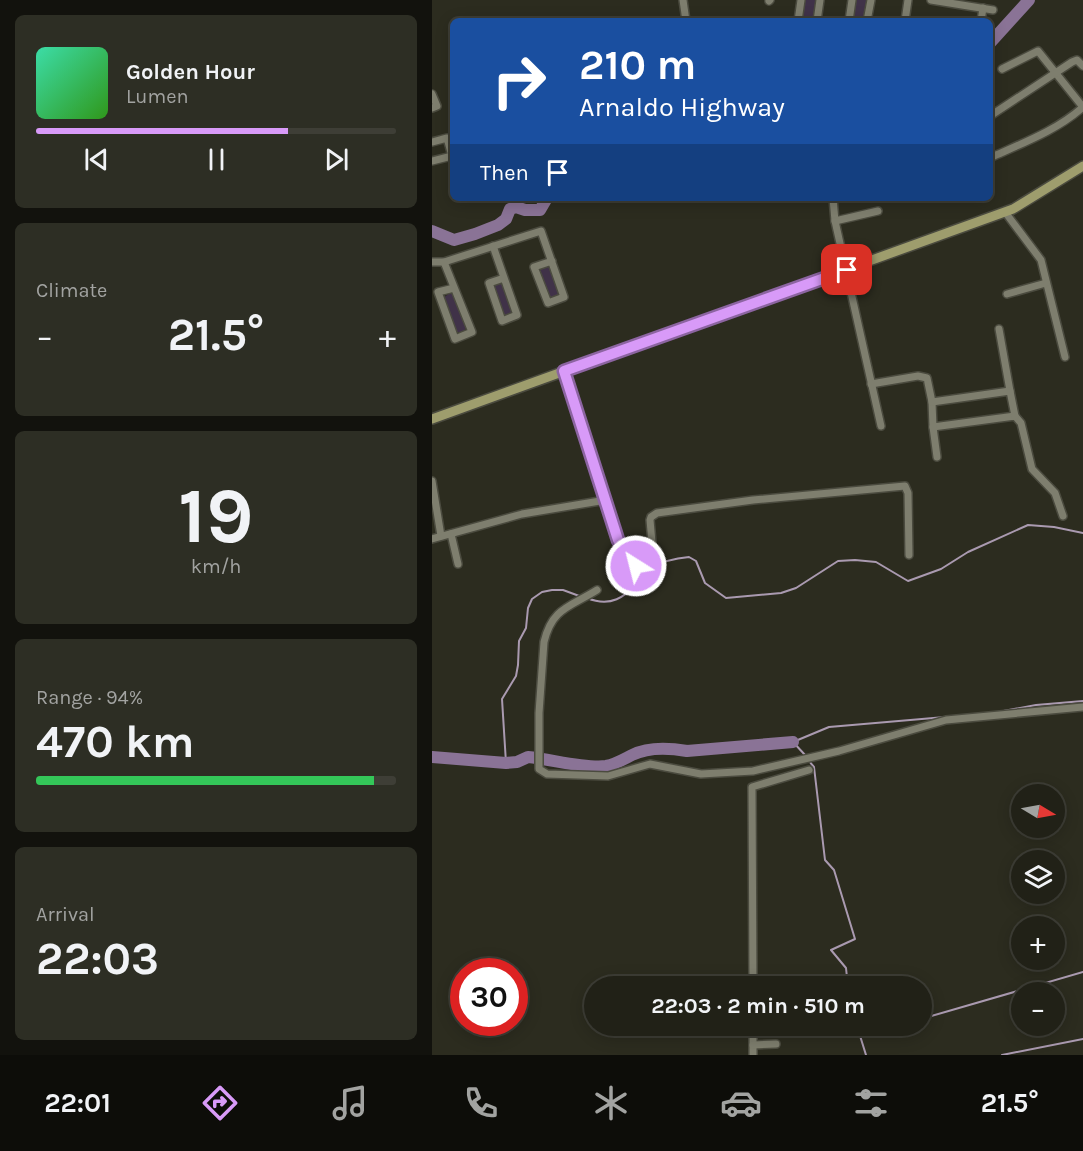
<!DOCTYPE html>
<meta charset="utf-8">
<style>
body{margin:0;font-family:Karla,sans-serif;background:#2d2e24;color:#f1f3f6;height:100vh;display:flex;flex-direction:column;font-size:22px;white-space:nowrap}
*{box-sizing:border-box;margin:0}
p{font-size:20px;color:#a2a3a1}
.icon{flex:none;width:33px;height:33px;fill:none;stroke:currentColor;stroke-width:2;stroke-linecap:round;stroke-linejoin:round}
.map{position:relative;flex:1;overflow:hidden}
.sheet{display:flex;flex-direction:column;gap:15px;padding:15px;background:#12120d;width:432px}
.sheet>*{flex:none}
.guide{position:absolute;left:18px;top:18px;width:543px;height:183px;border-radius:9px;box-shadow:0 3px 15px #0003,0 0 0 2px #3e3e36;background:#1a4fa0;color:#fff;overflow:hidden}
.needle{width:39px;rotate:100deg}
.fabs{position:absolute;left:579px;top:784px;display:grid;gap:12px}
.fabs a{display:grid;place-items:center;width:54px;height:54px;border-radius:50%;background:#212117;box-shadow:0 3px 15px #0003,0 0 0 2px #3e3e36;font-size:30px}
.speed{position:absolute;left:18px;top:958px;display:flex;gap:12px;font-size:30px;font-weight:700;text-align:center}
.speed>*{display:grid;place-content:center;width:78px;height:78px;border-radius:50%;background:#212117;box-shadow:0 3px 15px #0003,0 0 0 2px #3e3e36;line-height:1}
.speed .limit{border:9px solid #d22;background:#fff;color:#111}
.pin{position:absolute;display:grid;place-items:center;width:51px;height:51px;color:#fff;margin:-26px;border-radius:12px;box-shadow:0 3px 9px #0006}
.me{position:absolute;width:66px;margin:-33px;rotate:324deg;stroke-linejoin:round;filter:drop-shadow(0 0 4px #0008)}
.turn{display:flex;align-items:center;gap:21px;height:126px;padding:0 30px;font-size:27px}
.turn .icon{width:78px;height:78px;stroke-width:2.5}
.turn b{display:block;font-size:42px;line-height:51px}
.then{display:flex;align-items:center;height:57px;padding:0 30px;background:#0003;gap:12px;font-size:22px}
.big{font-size:45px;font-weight:700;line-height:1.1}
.sheet .card{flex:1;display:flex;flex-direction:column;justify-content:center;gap:9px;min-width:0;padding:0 21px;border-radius:9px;background:#2d2e24}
.sheet .dial{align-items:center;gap:0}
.dial b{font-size:78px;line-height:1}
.song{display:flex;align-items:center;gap:18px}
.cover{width:72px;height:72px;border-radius:9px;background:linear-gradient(135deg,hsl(160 70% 55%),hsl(110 70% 35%))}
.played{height:6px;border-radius:3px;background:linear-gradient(90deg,#d89af8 70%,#3e3e36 70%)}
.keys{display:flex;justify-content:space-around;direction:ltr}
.heat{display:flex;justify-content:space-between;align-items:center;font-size:33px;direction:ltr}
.charge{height:9px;border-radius:4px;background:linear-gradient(90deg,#34c759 94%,#3e3e36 0)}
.trip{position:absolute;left:152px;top:976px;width:348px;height:60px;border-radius:30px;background:#212117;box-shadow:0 3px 15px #0003,0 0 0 2px #3e3e36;font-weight:700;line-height:60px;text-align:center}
.menu{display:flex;height:96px;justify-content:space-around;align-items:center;background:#0d0d09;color:#a2a3a1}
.menu .icon{width:42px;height:42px}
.menu .active{color:#d89af8}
.menu b{font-size:27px;color:#f1f3f6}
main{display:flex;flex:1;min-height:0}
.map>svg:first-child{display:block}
</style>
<main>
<section class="sheet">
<div class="card">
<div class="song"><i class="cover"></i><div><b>Golden Hour</b><p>Lumen</p></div></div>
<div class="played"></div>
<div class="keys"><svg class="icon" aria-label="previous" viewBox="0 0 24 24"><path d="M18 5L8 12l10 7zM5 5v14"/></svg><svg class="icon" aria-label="pause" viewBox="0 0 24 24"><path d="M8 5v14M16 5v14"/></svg><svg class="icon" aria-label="next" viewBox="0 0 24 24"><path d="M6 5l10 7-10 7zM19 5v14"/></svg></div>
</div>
<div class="card"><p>Climate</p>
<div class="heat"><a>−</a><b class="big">21.5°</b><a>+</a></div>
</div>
<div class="card dial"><b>19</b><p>km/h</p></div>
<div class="card"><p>Range · 94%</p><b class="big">470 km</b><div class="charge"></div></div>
<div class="card"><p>Arrival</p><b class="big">22:03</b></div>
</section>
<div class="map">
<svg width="651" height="1055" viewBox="0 0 651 1055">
<rect width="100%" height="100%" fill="#2c2c1f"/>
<g fill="#403248">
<path d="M373,0H385L382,21H369Z"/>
<path d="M424,0H436L433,21H420Z"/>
<path d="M117,265L128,294L121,298L116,295L108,272L109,268Z"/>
<path d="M69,282L81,311L74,316L70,315L60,287Z"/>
<path d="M18,293L22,294L34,327L32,332H23L11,298Z"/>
</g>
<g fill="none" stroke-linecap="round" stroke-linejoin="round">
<g stroke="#aa9ab0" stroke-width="2">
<path d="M155,598C179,608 192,597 209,581C213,577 217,571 222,567C231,561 247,558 257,557L264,561L273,583L294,598L349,593L364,588L406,561L423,560L444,562L476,581L509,569L536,552L596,525L622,527L651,533"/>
<path d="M566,712L604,705L651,701"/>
<path d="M374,756L361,742L397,727L513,717"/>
<path d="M377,761L382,767L393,860L402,870L423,939L399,950L414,968L416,987"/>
<path d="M74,763L70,699L84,676L86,665L87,641L94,628L96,608L100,599L110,592L120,590H131L150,597"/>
<path d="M489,1019L651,972"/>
<path d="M425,1026L434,1055"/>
<path d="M428,1037L466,1026"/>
<path d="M570,1055L651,1039"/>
</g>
<g stroke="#8a7396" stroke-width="12">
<path d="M558,43L597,0"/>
<path d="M0,231L22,240L43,234L66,225L74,219L78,209L84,207L93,210H108L115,198"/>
<path d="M0,757L74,763L85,762L96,757C119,759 153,769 174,766C184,764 192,759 200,755C216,747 238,748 255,751L361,742"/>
</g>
<g stroke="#4b4b3f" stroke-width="10">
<g id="minor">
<path d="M251,0L254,21"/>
<path d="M499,0L561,10"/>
<path d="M337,1L338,0"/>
<path d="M366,21L369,0"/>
<path d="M385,21L388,0"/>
<path d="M417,21L420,0"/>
<path d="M435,21L439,0"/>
<path d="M473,21L476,0"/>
<path d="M549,21L551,8"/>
<path d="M570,69L606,51L651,107"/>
<path d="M0,94L5,106L0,108"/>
<path d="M558,116L640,62L645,60L651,66"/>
<path d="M0,142L15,138L20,156L0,161"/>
<path d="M558,152L562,156C593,142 625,130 651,107"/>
<path d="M401,198L403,221"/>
<path d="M446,211L403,221L449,426"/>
<path d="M573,212L609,260L633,357"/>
<path d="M61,246L85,315L70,321L57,283L72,278"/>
<path d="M0,262H12L109,231L132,297L116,303L102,267L120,261"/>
<path d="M12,262L40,332L23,339L6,292L22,288"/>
<path d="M575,294L614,283"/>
<path d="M567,329L578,391"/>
<path d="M132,371L186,540L202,565H204L221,554L218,520L219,517L225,513L321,500L473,486L476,493L477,555"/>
<path d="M439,384L486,376L495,378L500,402L501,427L583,416L589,423L600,469L623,493L631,516"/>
<path d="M500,402L578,391L583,416"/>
<path d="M501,427L505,457"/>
<path d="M0,481L9,536"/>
<path d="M19,534L26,564"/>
<path d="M0,539L90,514L174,500"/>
<path d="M165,590C138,607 120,608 112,642L107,713V769L115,774L176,776L218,764L269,774L321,771L407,751L514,720L651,707"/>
<path d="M321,987L320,787L377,770"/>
<path d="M321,1026V1055"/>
<path d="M321,1045L344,1044"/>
</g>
</g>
<g stroke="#4b4b3f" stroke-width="12">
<path id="major" d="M0,419L581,209L651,166"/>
</g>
<use href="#minor" stroke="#7e7e6e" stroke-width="7"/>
<use href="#major" stroke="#9e9d6d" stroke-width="9"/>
</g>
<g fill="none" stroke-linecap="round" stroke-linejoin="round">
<g stroke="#8c64a1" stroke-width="15">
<path id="route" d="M204,566L200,563L186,540L132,371L415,270"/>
</g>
<use href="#route" stroke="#d89af8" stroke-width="10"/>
</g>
</svg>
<div class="fabs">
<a><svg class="needle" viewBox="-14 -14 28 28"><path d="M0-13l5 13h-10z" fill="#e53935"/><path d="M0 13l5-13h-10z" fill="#a2a3a1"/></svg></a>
<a><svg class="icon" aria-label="layers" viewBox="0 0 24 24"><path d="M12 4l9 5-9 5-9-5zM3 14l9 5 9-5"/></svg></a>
<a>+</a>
<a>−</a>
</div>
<div class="speed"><div class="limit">30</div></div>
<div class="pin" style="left:415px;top:270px;background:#d93025"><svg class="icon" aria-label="arrive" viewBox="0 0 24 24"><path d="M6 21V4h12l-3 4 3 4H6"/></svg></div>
<svg class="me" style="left:204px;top:566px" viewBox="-20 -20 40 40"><circle r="17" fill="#d89af8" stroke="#fff" stroke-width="3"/><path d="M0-11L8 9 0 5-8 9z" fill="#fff"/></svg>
<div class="trip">22:03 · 2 min · 510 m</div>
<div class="guide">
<div class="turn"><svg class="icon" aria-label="right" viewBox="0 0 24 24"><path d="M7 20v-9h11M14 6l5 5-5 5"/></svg><div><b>210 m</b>Arnaldo Highway</div></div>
<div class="then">Then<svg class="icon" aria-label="arrive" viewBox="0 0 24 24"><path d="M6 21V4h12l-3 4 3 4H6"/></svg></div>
</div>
</div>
</main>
<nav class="menu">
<b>22:01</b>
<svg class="icon active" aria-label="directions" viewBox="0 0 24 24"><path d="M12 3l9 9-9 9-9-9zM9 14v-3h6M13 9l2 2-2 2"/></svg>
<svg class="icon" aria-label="music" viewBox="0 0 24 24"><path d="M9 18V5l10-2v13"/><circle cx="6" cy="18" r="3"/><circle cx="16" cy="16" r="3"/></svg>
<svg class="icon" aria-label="phone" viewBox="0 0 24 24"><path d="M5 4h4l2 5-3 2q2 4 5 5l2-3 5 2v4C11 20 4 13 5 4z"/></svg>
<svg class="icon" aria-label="climate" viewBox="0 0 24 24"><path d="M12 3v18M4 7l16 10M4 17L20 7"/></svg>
<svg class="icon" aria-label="car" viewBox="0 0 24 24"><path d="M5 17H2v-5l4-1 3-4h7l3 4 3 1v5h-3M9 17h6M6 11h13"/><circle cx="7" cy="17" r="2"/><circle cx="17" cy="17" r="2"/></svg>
<svg class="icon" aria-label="filters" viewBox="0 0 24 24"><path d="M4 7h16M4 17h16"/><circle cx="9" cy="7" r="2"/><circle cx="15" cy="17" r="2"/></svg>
<b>21.5°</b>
</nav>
